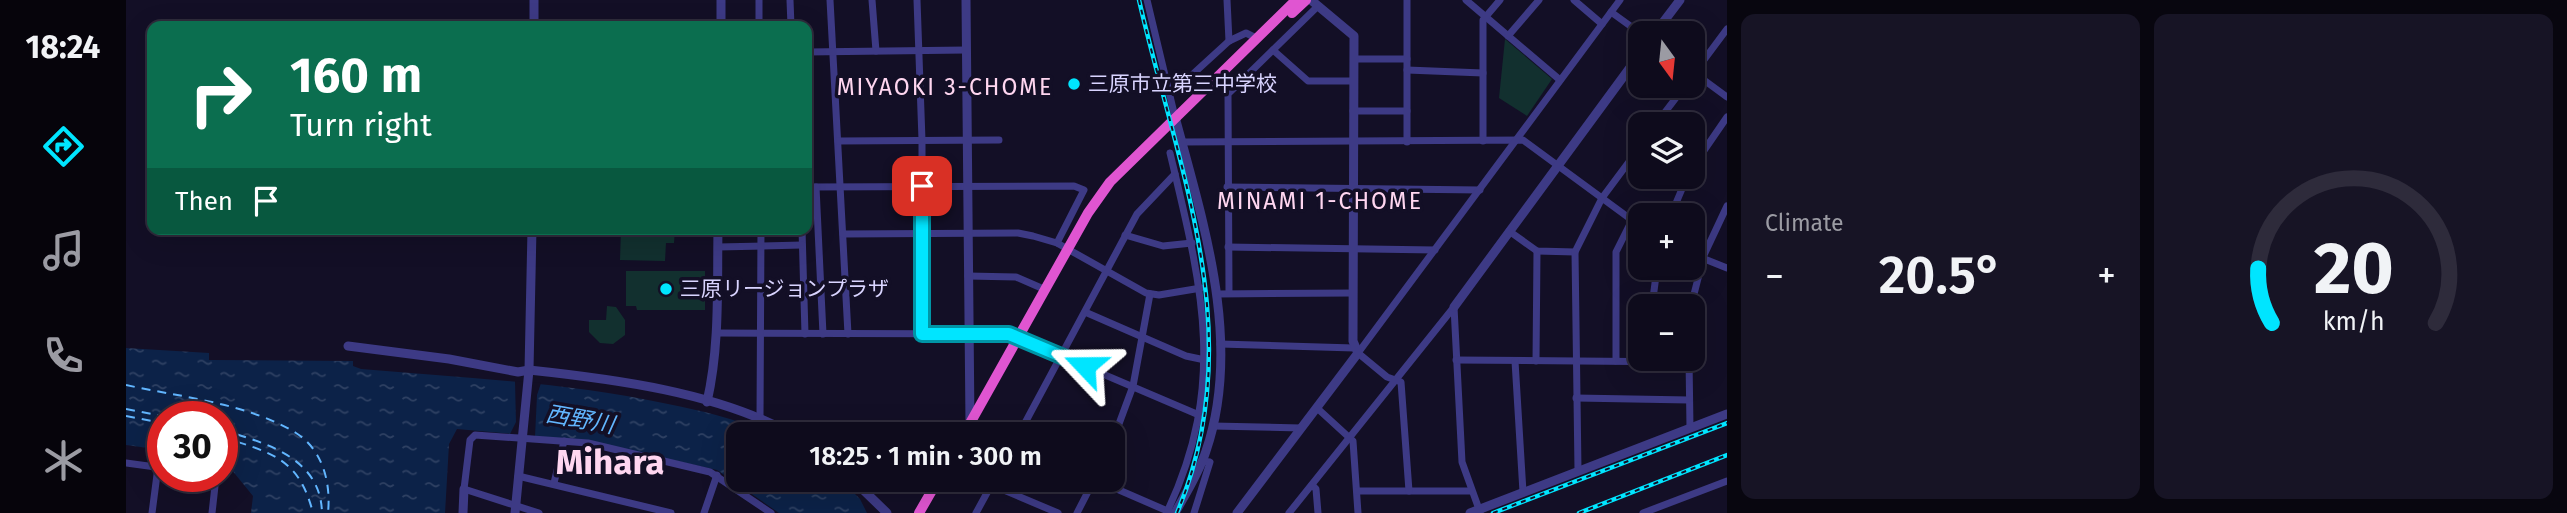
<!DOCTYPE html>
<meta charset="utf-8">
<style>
body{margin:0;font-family:"Fira Sans","Noto Sans JP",sans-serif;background:#171425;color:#f1f3f6;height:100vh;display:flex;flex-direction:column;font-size:26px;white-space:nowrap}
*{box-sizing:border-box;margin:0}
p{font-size:23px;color:#9b9ba3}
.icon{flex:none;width:38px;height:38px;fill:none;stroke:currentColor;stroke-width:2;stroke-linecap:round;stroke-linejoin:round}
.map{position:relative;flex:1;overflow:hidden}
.panel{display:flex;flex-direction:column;gap:14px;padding:14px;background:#08060f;width:840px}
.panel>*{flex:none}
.hud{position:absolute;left:21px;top:21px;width:665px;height:214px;border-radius:14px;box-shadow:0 7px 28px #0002,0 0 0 2px #2e2b3b;background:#0b6e4f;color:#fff;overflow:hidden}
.needle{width:46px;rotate:165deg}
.tools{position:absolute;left:1502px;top:21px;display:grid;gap:14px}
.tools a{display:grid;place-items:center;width:77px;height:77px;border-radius:14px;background:#0e0b1c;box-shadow:0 7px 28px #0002,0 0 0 2px #2e2b3b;font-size:35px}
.speed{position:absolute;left:21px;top:401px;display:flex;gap:14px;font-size:35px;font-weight:700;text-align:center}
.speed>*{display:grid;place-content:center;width:91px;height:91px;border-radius:50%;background:#0e0b1c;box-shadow:0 7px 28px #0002,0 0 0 2px #2e2b3b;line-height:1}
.speed .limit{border:10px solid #d22;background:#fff;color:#111}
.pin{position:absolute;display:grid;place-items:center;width:60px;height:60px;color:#fff;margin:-30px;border-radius:14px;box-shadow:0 4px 10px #0006}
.me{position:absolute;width:77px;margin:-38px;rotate:293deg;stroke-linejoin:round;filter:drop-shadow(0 0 5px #0008)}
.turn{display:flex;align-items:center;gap:24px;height:147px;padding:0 28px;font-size:32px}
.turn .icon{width:91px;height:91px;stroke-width:2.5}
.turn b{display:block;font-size:49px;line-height:60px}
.then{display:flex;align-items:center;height:66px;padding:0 28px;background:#0003;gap:14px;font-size:26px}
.big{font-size:52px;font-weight:600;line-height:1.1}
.panel .tile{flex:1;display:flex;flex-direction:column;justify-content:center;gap:10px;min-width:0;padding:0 24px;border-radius:14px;background:#171425}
.panel .dial{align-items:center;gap:0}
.dial svg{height:182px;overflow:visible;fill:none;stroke:#2e2b3b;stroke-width:7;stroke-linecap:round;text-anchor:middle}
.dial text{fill:#f1f3f6;stroke:none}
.heat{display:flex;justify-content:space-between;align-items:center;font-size:38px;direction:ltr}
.panel .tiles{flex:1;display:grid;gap:14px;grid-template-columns:repeat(2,1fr)}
.trip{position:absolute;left:600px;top:422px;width:399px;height:70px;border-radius:14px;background:#0e0b1c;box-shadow:0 7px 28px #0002,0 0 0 2px #2e2b3b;font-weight:600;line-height:70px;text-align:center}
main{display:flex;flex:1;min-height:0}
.tab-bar{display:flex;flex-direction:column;width:126px;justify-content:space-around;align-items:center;background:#06040b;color:#9b9ba3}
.tab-bar .icon{width:49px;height:49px}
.tab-bar .selected{color:#00e5ff}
.tab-bar b{font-size:32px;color:#f1f3f6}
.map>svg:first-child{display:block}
</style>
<main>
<nav class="tab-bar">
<b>18:24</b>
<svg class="icon selected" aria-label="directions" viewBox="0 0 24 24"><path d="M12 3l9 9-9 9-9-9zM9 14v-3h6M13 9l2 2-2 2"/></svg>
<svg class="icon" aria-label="music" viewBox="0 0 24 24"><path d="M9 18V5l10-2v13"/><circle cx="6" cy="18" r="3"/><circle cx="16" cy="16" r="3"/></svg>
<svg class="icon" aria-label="phone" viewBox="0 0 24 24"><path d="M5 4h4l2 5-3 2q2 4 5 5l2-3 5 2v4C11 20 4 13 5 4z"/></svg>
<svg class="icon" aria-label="climate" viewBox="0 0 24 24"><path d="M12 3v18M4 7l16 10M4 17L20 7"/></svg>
</nav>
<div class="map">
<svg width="1601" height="513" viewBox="0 0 1601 513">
<defs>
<pattern id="water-ripples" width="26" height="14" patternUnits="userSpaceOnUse" patternTransform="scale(1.75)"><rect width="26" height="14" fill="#0c2248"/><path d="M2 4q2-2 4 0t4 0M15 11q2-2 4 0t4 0" fill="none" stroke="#2f4163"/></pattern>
</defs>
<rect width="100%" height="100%" fill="#130f26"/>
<g fill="#12302f">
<path d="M1379,39L1426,79L1401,116L1373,98Z"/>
<path d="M495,229H549L548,243H540L539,261L494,260Z"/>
<path d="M500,271H579V310H511L510,306H500Z"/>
<path d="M481,306L490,307L499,320V335L487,344L474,343L463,332V320H480Z"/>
</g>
<path fill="url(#water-ripples)" d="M0,348L83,353V360L227,361V366L235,369C338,378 441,382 542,404C576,411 612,419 643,434H612V480H715L734,499L741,513H653L591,470L463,441L331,429L323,444L319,513H125L127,496L96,458V416H37V450L0,445Z"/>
<path fill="#130f26" d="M389,381L415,383L411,395L409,436L384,434L390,422Z"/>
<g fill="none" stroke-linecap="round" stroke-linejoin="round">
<g stroke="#62b6ff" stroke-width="2" stroke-dasharray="9 7" stroke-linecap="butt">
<path d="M0,385C54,397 121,403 170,433C197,450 205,483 202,513"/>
<path d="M0,409L37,416"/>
<path d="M0,416L37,423"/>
<path d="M96,430C140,443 195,458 196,513"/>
<path d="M96,437C146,453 173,458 187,513"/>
</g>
<g stroke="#3d3a85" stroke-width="7">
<path d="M633,0V26"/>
<path d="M664,0L665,26"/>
<path d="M704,0L722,334"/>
<path d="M746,0L750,51"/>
<path d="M791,0L796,140V334"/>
<path d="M1021,0L1049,117"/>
<path d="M1101,0L1103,41"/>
<path d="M1340,0L1434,80"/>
<path d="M1448,0L1476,24"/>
<path d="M1485,12L1514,33"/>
<path d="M1382,36L1413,0"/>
<path d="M1147,50L1182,81H1228"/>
<path d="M681,52L840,50"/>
<path d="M1228,59H1281"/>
<path d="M1281,70L1357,73"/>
<path d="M1567,72L1601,97"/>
<path d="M1566,76L1601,29"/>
<path d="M1044,95L1103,41L1120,33L1130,38"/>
<path d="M1227,111H1281"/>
<path d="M1530,124L1559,86"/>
<path d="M712,141L873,140"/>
<path d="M1357,141V20L1374,0"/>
<path d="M1056,142L1397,140L1514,226"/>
<path d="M1281,142V0"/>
<path d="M1566,168L1601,117"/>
<path d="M681,187L948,186L958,190L931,243"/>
<path d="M690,187L697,334"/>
<path d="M1101,187L1354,190"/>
<path d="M1545,215L1561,177"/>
<path d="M676,229L679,334"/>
<path d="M1383,231L1411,251L1449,252"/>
<path d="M717,234L892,233L907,236L931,243L1020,293L1033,295L1075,288"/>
<path d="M999,235L1037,246L1066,243"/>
<path d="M592,247L676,245"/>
<path d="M1102,247L1309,250"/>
<path d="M1566,254L1601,268"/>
<path d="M842,276L890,277L920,290"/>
<path d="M1103,292L1102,94L1192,6"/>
<path d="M1091,294L1227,293"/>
<path d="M1526,306L1531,268"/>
<path d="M1565,306L1578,255L1601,206"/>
<path d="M1328,307L1336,462L1354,512"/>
<path d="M959,312L1060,356L1079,360"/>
<path d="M590,333L883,334L1073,415"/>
<path d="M1094,344L1228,348"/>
<path d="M1563,359L1564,428"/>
<path d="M1330,360L1563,362"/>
<path d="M1389,361L1397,492"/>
<path d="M1410,361L1411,251"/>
<path d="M1490,361V252L1506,220"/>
<path d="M1450,398L1563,400"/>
<path d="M1191,408L1227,441L1232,513"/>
<path d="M634,418L635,229"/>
<path d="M844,424L866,434"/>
<path d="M1087,426L1175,428"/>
<path d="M893,434L1011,214L1049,174"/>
<path d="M987,440L1007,386L1024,294"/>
<path d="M0,463L37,468"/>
<path d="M1452,470L1449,252L1476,198L1514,147"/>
<path d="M80,476L89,486L86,513"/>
<path d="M392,476L545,513"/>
<path d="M970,480L1046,513"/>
<path d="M428,483L438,441"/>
<path d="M866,485L932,513"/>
<path d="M1186,485L1190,489L1192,513"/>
<path d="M1231,491H1345"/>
<path d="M1283,491L1275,382L1261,377L1232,353L1494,0"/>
<path d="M1042,510C1102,381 1075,283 1044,153"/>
<path d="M26,513L32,467"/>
<path d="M413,513L338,489L344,440L349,435L462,443L584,472L645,513"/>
<path d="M578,513L591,475"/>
<path d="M850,513L868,480"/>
<path d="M951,513L968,480"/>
<path d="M1068,513L1084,462L1076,461"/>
<path d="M1163,513L1328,307"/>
<path d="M1517,513L1601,481"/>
</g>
<g stroke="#3d3a85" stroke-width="9">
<path d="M840,0L844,424"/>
<path d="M408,26V0"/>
<path d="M595,26V0"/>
<path d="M1529,33L1554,0"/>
<path d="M1049,117C1077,222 1117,343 1080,451C1073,473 1060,493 1049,513"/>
<path d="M1328,307L1514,54"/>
<path d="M222,346L323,359L392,372L403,370C488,379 590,392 666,434"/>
<path d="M581,402C594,346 591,286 592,229"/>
<path d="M727,480L761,513"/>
<path d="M337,513L338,489"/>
<path d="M389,513L403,370L406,229"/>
<path d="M1111,513L1232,353L1227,341L1228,36L1185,0"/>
<path d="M1344,513L1601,414"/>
</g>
<g stroke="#e055d1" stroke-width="10">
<path d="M1166,13L1180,0"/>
<path d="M838,434L962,213L984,182L1170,0"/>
<path d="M793,513L812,480"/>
</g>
<g stroke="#00e5ff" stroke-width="4.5">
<g id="rail">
<path d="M1013,0C1053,174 1125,337 1051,513"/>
<path d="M1367,513L1601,423"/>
<path d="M1453,513L1601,455"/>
</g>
</g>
<use href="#rail" stroke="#130f26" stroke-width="2" stroke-dasharray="5" stroke-linecap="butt"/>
</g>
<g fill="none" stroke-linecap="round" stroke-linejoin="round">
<g stroke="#0095a6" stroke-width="18">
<path id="route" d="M796,186V334H883L959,366"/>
</g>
<use href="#route" stroke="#00e5ff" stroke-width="12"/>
</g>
<g fill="#00e5ff" stroke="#130f26" stroke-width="2.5">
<circle cx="948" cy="84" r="7"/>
<circle cx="540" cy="289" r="7"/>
</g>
<g text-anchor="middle" stroke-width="7" stroke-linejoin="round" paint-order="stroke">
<g font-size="21" fill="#d9d4ff" stroke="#130f26" text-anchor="start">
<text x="962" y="91">三原市立第三中学校</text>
<text x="554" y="296">三原リージョンプラザ</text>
</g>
<g font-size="23" letter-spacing="2" fill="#ffd6f0" stroke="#130f26">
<text x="819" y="95">MIYAOKI 3-CHOME</text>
<text x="1194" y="209">MINAMI 1-CHOME</text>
</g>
<g font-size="23" font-style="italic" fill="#62b6ff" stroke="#130f26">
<text transform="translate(454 419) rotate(10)" y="8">西野川</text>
</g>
<g font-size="35" font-weight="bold" fill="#ffd6f0" stroke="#130f26">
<text x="484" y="474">Mihara</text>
</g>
</g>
</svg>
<div class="tools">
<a><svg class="needle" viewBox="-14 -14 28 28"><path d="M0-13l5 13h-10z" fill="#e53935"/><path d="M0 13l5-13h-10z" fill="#9b9ba3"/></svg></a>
<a><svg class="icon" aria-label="layers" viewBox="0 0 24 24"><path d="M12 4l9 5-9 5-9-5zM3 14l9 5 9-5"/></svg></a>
<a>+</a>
<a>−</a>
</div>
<div class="speed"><div class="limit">30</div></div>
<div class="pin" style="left:796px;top:186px;background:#d93025"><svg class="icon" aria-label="arrive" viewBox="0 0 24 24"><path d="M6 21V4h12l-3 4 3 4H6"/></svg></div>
<svg class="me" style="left:959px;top:366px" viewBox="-20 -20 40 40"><path d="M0-17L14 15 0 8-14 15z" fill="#00e5ff" stroke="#fff" stroke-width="4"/></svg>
<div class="trip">18:25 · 1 min · 300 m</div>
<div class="hud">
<div class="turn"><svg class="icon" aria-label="right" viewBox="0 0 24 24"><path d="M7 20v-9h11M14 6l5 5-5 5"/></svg><div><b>160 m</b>Turn right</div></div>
<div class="then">Then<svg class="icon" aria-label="arrive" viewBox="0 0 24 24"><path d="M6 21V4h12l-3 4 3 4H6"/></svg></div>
</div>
</div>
<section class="panel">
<div class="tiles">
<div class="tile"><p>Climate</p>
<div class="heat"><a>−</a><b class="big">20.5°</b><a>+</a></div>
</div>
<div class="tile dial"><svg viewBox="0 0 100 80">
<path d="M14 69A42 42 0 1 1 86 69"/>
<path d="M14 69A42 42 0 0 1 8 45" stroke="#00e5ff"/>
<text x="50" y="56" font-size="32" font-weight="700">20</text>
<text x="50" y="72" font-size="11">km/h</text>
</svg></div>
</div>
</section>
</main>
